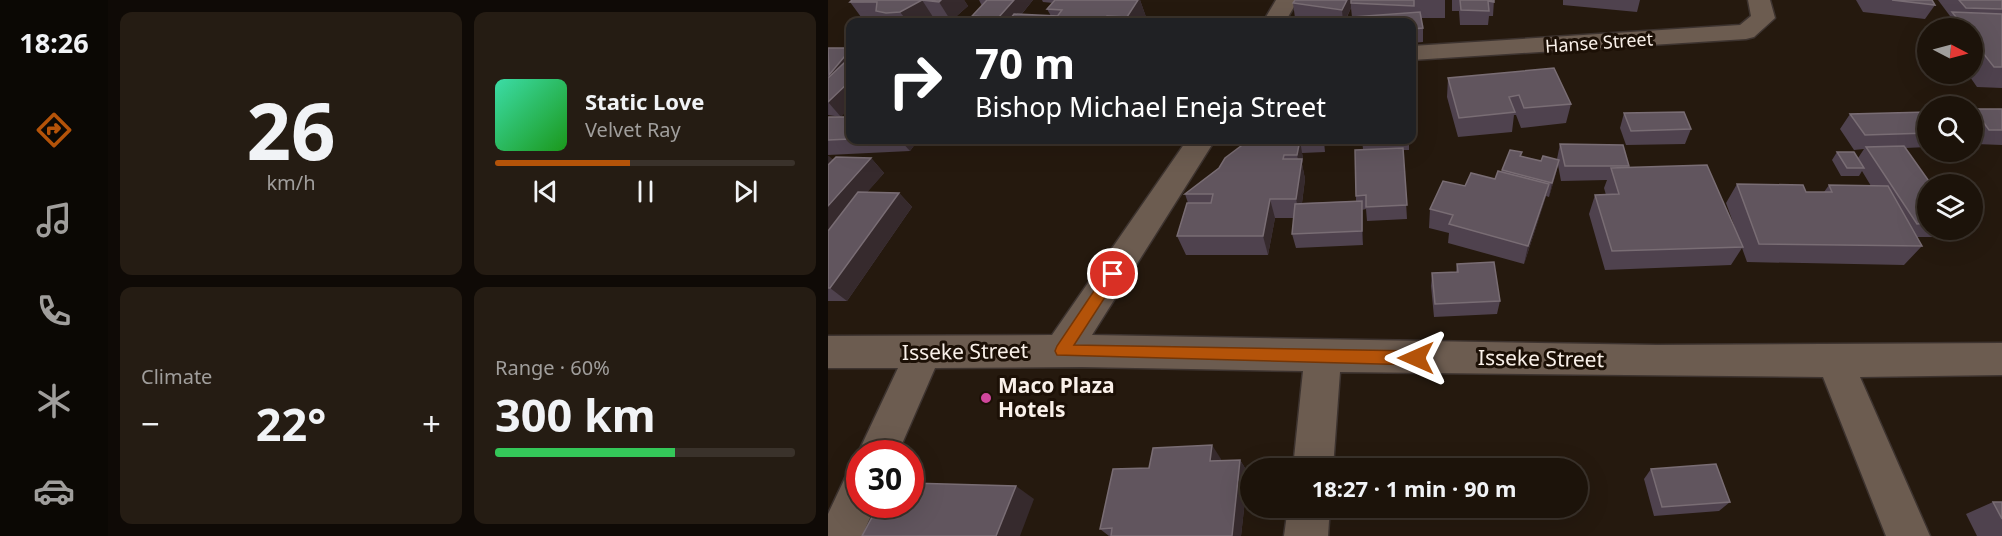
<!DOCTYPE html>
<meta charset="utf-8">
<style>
body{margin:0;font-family:"Noto Sans",sans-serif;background:#251c13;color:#f1f3f6;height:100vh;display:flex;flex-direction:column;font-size:22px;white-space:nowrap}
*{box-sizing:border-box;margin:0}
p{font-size:20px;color:#a09e9c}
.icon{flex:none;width:33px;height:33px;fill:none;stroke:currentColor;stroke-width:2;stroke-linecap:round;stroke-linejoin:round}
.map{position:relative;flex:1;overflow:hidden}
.details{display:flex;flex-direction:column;gap:12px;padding:12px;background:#0f0a06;width:720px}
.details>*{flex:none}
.guide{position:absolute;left:18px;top:18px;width:570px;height:126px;border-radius:12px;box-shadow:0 6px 24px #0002,0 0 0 2px #3a322b;background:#202124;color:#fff;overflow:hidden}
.needle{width:39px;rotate:96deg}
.controls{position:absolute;left:1089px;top:18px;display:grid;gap:12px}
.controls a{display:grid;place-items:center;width:66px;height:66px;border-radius:50%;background:#1c130a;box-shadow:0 6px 24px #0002,0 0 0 2px #3a322b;font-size:30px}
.speed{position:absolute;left:18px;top:440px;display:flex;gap:12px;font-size:30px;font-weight:700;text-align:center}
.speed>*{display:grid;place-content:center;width:78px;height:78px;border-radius:50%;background:#1c130a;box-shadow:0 6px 24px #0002,0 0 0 2px #3a322b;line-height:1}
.speed .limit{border:9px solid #d22;background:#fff;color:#111}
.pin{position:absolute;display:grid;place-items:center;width:51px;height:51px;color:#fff;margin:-26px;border:3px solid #fff;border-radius:50%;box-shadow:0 2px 6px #0007}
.me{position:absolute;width:66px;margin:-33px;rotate:270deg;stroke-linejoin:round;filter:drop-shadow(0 0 4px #0008)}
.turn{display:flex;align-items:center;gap:21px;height:126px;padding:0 30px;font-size:27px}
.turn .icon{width:78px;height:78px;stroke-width:2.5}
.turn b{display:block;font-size:42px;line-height:51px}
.big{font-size:45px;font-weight:700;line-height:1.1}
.details .card{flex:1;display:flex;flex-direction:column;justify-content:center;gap:9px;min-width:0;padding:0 21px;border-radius:12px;background:#251c13}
.details .dial{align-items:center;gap:0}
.dial b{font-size:78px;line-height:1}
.song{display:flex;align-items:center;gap:18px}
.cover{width:72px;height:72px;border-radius:9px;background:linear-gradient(135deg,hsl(160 70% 55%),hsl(120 70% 35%))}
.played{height:6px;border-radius:3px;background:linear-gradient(90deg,#b45309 45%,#3a322b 45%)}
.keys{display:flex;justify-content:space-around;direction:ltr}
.heat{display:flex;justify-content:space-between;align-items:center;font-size:33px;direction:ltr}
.charge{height:9px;border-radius:4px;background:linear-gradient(90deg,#34c759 60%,#3a322b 0)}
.details .tiles{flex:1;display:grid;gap:12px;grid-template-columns:repeat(2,1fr)}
.trip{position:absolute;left:412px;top:458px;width:348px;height:60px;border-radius:30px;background:#1c130a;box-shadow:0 6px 24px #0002,0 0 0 2px #3a322b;font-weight:700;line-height:60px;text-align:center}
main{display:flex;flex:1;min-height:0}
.menu{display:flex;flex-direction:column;width:108px;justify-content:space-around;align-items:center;background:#0b0804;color:#a09e9c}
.menu .icon{width:42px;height:42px}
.menu .selected{color:#b45309}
.menu b{font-size:27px;color:#f1f3f6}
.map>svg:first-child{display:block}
</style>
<main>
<nav class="menu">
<b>18:26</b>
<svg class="icon selected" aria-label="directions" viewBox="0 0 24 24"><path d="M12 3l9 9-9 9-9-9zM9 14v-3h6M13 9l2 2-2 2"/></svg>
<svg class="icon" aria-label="music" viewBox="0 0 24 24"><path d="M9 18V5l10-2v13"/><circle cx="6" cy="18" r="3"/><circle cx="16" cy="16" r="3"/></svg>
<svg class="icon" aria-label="phone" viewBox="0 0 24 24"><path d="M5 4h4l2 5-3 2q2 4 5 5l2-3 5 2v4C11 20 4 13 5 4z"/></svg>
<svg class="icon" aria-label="climate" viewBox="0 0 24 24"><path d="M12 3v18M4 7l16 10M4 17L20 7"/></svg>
<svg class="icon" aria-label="car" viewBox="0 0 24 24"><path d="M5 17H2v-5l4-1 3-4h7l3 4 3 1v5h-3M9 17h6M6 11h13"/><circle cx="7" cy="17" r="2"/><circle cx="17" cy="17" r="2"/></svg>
</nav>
<section class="details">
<div class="tiles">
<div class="card dial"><b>26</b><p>km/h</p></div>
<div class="card">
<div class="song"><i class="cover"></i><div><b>Static Love</b><p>Velvet Ray</p></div></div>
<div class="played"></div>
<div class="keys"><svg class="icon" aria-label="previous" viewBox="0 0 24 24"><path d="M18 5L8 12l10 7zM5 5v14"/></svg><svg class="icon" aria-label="pause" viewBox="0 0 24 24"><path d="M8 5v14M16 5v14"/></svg><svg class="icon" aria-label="next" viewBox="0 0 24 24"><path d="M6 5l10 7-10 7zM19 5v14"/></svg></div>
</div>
<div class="card"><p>Climate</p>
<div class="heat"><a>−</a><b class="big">22°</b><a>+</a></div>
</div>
<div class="card"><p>Range · 60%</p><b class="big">300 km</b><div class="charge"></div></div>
</div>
</section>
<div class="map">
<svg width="1174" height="536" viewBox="0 0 1174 536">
<rect width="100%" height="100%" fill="#25190e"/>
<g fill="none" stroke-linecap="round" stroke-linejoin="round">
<g stroke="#3d332f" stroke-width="3">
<g id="minor">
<path d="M448,0H470L457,22H435Z"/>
<path d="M920,0H942L947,18L926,37L918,39L584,60V46L912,25L923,16Z"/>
<path d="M359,140H387L264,335L829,345L1174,343V375L1032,377L1102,536H1058L995,377L512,372L505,468H465L475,371L254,367L107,368L70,453H32V457L30,453L70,368H0V336L224,335Z"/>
<path d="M32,472V504H48L34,536H0V514L17,478Z"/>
<path d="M460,507H502L500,536H456Z"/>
</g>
</g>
<use href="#minor" fill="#6c5c50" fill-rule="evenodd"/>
</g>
<g fill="#4f424e" fill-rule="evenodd">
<path d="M136,0L140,6L123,21L107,20L101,22H56L36,21L22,2Z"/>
<path d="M151,0H205L193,15L223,16L219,9L225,3L215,2L214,0H312L318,17L315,22H122L146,19L144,16L154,6Z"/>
<path d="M467,0H617V18H593L595,28V42L584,43V22L484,20L467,18L465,3ZM523,8L524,17H519Z"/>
<path d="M624,0H666L665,16H661L660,25H632L631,11H624Z"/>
<path d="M735,0H812L809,12L735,5Z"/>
<path d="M1028,0H1104L1107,5L1097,19L1035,12Z"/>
<path d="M1110,0H1174V88L1149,87L1140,74H1144V28H1104L1110,21H1118L1122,16Z"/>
<path d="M1100,35V46L1096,40Z"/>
<path d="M0,48L13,117L0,115Z"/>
<path d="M620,78L743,104L738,123L693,128L688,115H686L684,132L630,137L619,97Z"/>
<path d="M1146,109H1174V145L1148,144L1144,140V110Z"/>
<path d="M1100,112V147L1077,148L1100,184V230H1124L1117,237H1089L1094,246L1076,265L919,262L914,248L903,265L777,270L761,214L767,195H778L776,188L779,180L733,181L730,165L721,197L718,196L696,264L620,243L621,233L601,228L602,209L637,186L667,179L674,172V170L694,152L693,156L713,161L729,159L732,144L801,166L800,168L907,228L898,203L909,184L978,192H996L1001,185L1043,186L1034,171L1031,176H1013L1004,160L1009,152L1030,158L1036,149L1026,150L1012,129L1022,114Z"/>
<path d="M796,113L863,129L857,144L798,145L792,128Z"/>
<path d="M0,117L22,140H90L82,151L0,155Z"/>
<path d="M421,140H497V152L474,153L475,159L474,164L477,179L474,203L528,201V196L535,149L534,140H581V150H575L579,219L539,221L538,209L534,210L535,245L468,248L464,234L466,218H447L440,255H358L349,236L360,203L357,194L391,168Z"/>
<path d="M0,156L5,160L43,158L56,173L39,192L71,193L84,207L19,301H0Z"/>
<path d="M629,264L672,301L669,314L606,317L603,286L604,273L628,272Z"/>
<path d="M393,459V460H412L420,473L413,536H281L272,529L321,468Z"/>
<path d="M823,469L902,502L891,511L826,516L816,479Z"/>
<path d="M1165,502H1174V536H1149L1138,514Z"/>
</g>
<g fill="#362a2d">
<path d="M94,0L107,20L101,22H80L72,12Z"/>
<path d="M113,0H136L140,6L123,21L111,2Z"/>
<path d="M186,0H205L187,22H173L170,18Z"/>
<path d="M310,0H312L318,17L315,22H301L299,17Z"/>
<path d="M519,0H524L523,3V8L516,22H515L514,10Z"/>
<path d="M279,16L282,22H275Z"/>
<path d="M22,50V79L13,90L1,75Z"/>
<path d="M22,81V108L13,117L0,102Z"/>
<path d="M72,140H90L82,151Z"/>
<path d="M472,140L475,159L474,164L477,179L472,218L468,199L472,169L469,155Z"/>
<path d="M495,140H497V152Z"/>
<path d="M0,156H1L15,170L0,186Z"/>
<path d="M43,158L56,173L0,237V206Z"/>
<path d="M731,160L728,174L721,197L724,183Z"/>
<path d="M721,184L716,203L696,264L700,246Z"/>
<path d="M71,193L84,207L19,301L2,288Z"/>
<path d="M442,199L447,218L440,255L435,236Z"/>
<path d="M534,201L535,215V245L534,231Z"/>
<path d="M384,445L393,459L391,474L382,461Z"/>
<path d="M412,460L420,473L413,536H404Z"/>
<path d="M188,486L206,499L192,536H168Z"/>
</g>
<g fill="#61555e" stroke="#796d74" stroke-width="1.5">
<path d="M24,0H113L111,2L94,0L72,12L58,13L48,11L49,2H22Z"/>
<path d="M159,0H186L170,18L144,16Z"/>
<path d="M227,0H310L299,17L279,16L275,22H225L234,10L219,9Z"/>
<path d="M467,0H519L514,10L465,3Z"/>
<path d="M523,0H586V6L523,3Z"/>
<path d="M632,0H666V2L660,1L661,11L633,10Z"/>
<path d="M1064,0H1104L1107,5Z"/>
<path d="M1131,0H1174V9L1138,8Z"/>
<path d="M592,12L595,28L584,29V22H484V20Z"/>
<path d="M1124,12L1174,14V67H1166L1144,39V28H1115L1110,21L1132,22Z"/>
<path d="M186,14L229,16L225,22H180Z"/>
<path d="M127,18L168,20L166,22H122Z"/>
<path d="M0,48H22V50L1,75Z"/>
<path d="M16,63H22V81L0,102V78Z"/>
<path d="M726,68L743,104L696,108L691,95L681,97L687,112L631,118L620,78Z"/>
<path d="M1146,109H1174V130H1161Z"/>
<path d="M856,112L863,129L803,131L796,113Z"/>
<path d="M1100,112V133L1037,135L1022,114Z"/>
<path d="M0,117H22V139L0,140Z"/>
<path d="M421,140H472L469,155H456L455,159H474L468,199H442L435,236H349L359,203H383L385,194H357L391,168L397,158Z"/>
<path d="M732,144L795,145L801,166H737Z"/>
<path d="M1076,146L1103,184H1100V223L1089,224L1038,147Z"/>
<path d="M575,148L579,205L538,207V195L528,196L527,150Z"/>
<path d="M682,150L694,152L692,156L713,161L715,156L731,160L724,183L674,170Z"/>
<path d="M1009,152H1026L1036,168H1019Z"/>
<path d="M8,157L43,158L0,206V165Z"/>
<path d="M879,165L915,247L784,251L767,195L791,194L783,168Z"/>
<path d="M670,171L721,184L700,246L621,224L625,215L602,209L615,181L637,186L643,173L667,179Z"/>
<path d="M909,184L975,185L978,192H1004L1001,185L1060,186L1094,246L931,244Z"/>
<path d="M30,192L71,193L2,288H0V231Z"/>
<path d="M534,201V231L464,234L467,204Z"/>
<path d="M666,262L672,301L607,304L604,273L630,272L629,264Z"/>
<path d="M384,445L382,461L412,460L404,536H283L284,528L272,529L285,469L321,468L325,448Z"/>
<path d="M888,464L902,502L834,507L823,469Z"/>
<path d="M82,483L188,486L168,536H34L51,504H82Z"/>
<path d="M1165,502H1174V519Z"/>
</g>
<path fill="#b45309" stroke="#753606" stroke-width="1.5" d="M285,269L292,274L246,345L588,351L596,358L588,365L229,355L227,351L229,346L280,270Z"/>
<circle fill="#d1479c" stroke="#1c1006" stroke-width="2" cx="158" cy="398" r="6"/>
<g text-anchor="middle" stroke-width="6" stroke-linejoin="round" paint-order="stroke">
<g font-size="18" fill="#f9f0e9" stroke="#1c1006">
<text transform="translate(771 43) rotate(-4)" y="6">Hanse Street</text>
</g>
<g font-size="21" fill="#f9f0e9" stroke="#1c1006">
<text transform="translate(137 352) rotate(-1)" y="7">Isseke Street</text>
<text transform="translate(713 359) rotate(1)" y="7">Isseke Street</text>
</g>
<g font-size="21" font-weight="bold" fill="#f9f0e9" stroke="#1c1006" text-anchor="start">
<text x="170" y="393">Maco Plaza<tspan x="170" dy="24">Hotels</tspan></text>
</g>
</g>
</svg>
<div class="controls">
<a><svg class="needle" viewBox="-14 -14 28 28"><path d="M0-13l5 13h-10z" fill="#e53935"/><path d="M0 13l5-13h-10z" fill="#a09e9c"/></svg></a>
<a><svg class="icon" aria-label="search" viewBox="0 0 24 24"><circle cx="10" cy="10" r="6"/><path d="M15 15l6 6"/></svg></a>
<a><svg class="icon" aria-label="layers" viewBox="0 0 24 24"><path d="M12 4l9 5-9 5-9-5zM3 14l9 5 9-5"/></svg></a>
</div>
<div class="speed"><div class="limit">30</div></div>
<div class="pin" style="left:285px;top:274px;background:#d93025"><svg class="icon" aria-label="arrive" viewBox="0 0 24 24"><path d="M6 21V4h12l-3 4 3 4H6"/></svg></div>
<svg class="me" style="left:588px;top:358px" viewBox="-20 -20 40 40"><path d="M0-17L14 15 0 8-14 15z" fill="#b45309" stroke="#fff" stroke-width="4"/></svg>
<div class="trip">18:27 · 1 min · 90 m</div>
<div class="guide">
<div class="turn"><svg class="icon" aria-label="right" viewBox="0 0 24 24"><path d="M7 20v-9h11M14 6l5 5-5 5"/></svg><div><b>70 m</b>Bishop Michael Eneja Street</div></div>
</div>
</div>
</main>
